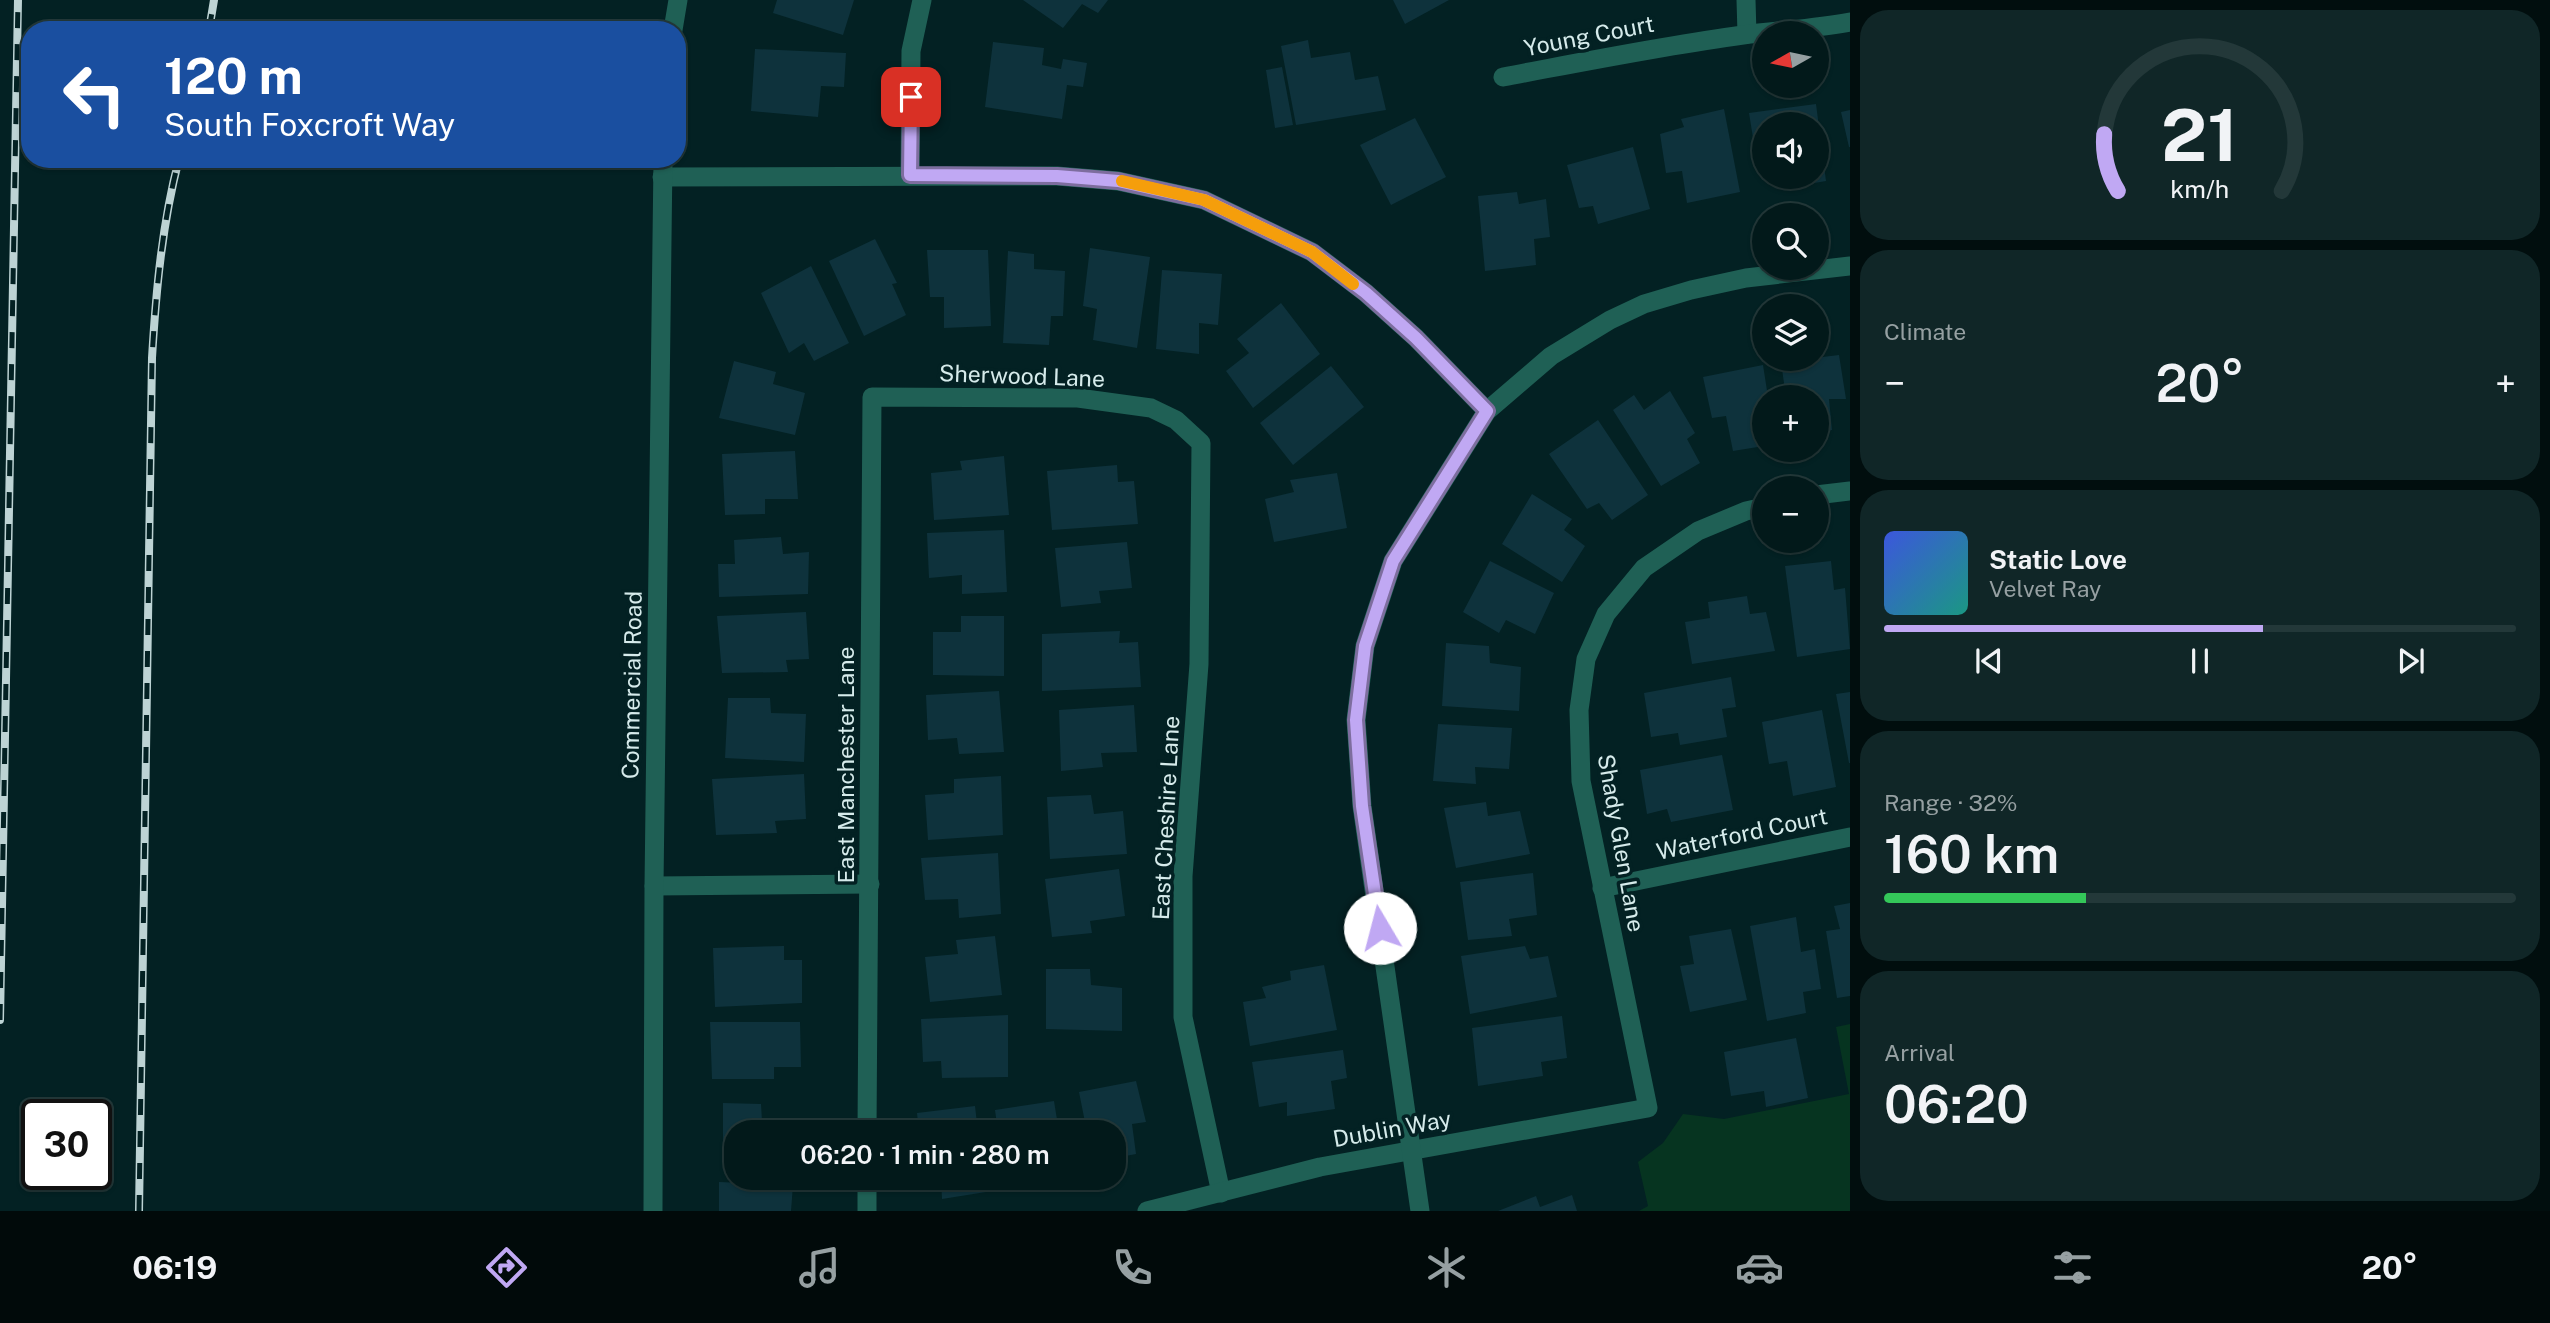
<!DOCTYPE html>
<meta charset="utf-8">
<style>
body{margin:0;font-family:"Public Sans",sans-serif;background:#102627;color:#f1f3f6;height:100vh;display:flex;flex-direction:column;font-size:26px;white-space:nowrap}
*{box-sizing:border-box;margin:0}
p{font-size:23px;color:#96a0a2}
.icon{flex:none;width:38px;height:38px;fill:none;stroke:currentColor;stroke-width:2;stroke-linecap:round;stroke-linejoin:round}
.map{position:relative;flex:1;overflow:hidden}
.details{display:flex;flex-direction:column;gap:10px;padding:10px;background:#010e0e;width:700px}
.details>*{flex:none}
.top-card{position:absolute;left:21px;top:21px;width:665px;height:147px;border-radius:28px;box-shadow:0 2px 5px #0004,0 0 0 2px #233839;background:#1a4fa0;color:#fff;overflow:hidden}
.needle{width:46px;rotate:261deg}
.fabs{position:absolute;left:1752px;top:21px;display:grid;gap:14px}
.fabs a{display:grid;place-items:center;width:77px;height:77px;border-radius:50%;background:#02191a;box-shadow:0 2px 5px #0004,0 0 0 2px #233839;font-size:35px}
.speed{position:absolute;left:21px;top:1099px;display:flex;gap:14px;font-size:35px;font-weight:700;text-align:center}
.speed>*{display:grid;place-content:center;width:91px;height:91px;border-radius:50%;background:#02191a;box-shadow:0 2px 5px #0004,0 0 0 2px #233839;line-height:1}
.speed .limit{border:4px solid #111;border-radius:10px;background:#fff;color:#111}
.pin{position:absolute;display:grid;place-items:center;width:60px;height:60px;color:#fff;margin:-30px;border-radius:14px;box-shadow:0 4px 10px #0006}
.me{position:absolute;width:77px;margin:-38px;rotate:352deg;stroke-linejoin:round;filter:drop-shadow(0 0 5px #0008)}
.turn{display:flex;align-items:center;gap:24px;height:147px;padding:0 28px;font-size:32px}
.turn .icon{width:91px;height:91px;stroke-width:2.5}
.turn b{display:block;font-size:49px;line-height:60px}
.big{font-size:52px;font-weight:600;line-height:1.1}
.details .widget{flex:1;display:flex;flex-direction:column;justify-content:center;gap:10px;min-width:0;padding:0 24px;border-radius:28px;background:#102627}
.details .dial{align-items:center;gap:0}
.dial svg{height:182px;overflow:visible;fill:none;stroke:#233839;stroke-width:7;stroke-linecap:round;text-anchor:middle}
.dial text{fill:#f1f3f6;stroke:none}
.song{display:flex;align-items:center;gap:21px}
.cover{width:84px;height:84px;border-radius:10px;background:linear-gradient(135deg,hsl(230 70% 55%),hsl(170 70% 35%))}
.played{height:7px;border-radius:4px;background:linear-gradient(90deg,#c0a8f3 60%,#233839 60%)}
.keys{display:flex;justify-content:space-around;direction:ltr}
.heat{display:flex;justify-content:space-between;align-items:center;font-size:38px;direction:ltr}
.charge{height:10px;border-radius:5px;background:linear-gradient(90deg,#34c759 32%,#233839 0)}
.trip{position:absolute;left:724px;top:1120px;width:402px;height:70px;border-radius:28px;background:#02191a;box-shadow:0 2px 5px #0004,0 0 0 2px #233839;font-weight:600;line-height:70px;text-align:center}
.tabs{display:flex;height:112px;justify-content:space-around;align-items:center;background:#010a0a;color:#96a0a2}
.tabs .icon{width:49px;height:49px}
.tabs .on{color:#c0a8f3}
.tabs b{font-size:32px;color:#f1f3f6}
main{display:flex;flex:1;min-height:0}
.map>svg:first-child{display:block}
</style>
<main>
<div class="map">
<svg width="1850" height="1211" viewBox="0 0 1850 1211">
<rect width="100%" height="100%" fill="#032123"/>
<path fill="#063420" d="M1850,1024V1211H1639L1648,1206L1638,1162L1663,1143L1683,1114L1724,1119L1849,1094L1836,1027Z"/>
<g fill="#0e323c">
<path d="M777,0H854L843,35L773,13Z"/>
<path d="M1023,0H1108L1098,13L1082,4L1063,28Z"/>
<path d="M1393,0H1449L1405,24Z"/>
<path d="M1308,40L1311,58L1350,52L1355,80L1378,76L1386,110L1296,125L1281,46Z"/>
<path d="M993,42L1044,48L1042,65L1061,69L1063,59L1087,63L1083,87L1067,85L1062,119L985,107Z"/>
<path d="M755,49L846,53L844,87L821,86L818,117L751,111Z"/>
<path d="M1282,67L1293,125L1275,128L1266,70Z"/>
<path d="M1816,104L1826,181L1791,187L1790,177H1816V124H1764V174L1759,175L1749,113Z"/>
<path d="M1724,109L1740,192L1687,203L1682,171L1666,173L1660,134L1684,127L1681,119Z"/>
<path d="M1850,110V147H1849L1841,112Z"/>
<path d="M1415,118L1446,177L1391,205L1360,145Z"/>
<path d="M1633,147L1650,209L1598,224L1593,206L1579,208L1567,165Z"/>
<path d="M1517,192L1519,204L1546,199L1550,237L1534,239L1536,265L1485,271L1478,196Z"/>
<path d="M875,239L897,283L892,284L906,315L864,336L829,261Z"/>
<path d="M1090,248L1150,257L1137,348L1093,340L1097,309L1083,306Z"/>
<path d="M927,250H988L991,326L944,328V297H930Z"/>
<path d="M1008,251L1034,254V269L1065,271L1063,316H1051L1049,345L1003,343Z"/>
<path d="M811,266L849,343L814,361L804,343L789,353L761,293Z"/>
<path d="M1162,270L1222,274L1218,325L1199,323V354L1156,349Z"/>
<path d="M1281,303L1320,354L1253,408L1226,371L1249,353L1237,339Z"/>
<path d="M1839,355L1846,399H1829L1832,430L1816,433V397H1786L1781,362Z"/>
<path d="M734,361L776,372L773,384L805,393L795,435L719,418Z"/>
<path d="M1763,365L1768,397H1764V446L1733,451L1726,416L1712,418L1703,377Z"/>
<path d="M1331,366L1364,407L1293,465L1260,423Z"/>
<path d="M1670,391L1695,433L1687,439L1700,463L1661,486L1613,410L1634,395L1644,410Z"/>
<path d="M1598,420L1648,495L1612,520L1599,503L1587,509L1549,454Z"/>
<path d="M795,451L798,499H765V514L725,515L722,454Z"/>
<path d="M1004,456L1009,515L934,520L931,473L962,470L960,461Z"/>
<path d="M1117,465L1118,482L1134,481L1138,524L1052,530L1047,471Z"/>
<path d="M1337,473L1347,528L1274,542L1265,499L1294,492L1290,480Z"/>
<path d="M1532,494L1572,519L1564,530L1585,546L1562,582L1502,544Z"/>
<path d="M1004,530L1007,592L962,594V575L929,578L927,533Z"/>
<path d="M781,537L783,554L809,552L808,594L719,597L718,564H735L734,540Z"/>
<path d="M1127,542L1132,588L1099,591L1101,603L1061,607L1055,548Z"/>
<path d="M1490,561L1554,593L1535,634L1506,620L1499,633L1463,612Z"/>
<path d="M1831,561L1834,590L1845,588L1850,649L1797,657L1785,566Z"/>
<path d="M1747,596L1750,614L1766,612L1775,651L1692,664L1685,622L1710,618L1708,602Z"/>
<path d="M806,612L809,659L786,660L788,672L722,673L717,616Z"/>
<path d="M961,616H1004V676L933,675V632H961Z"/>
<path d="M1120,631L1119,643L1138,642L1141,687L1042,691V634Z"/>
<path d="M1446,643L1489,646L1490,663L1521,667L1519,711L1442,706Z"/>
<path d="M1731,677L1736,707L1722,709L1727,737L1680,745L1678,733L1651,737L1644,693Z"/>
<path d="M999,691L1004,752L959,754L957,738L928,740L926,695Z"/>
<path d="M1850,692V763H1849L1836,694Z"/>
<path d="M728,698H770L771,713L806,714L804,762L725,758Z"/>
<path d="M1134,705L1137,752L1101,753L1103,767L1061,771L1059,710Z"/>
<path d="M1822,710L1836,787L1793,796L1787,761L1769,764L1762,722Z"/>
<path d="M1438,724L1512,728L1509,769L1475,767L1476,784L1433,781Z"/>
<path d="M1722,755L1733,810L1671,822L1667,809L1647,814L1640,770Z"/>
<path d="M804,774L806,819L775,821L777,833L716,835L712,779Z"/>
<path d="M1001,776L1003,835L928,840L925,795L954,793V779Z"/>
<path d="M1091,795L1094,814L1123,811L1127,854L1050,859L1047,797Z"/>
<path d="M1486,802L1488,816L1520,811L1530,854L1456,868L1444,808Z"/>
<path d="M998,853L1001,914L959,918L958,899L925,900L921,858Z"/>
<path d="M1119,869L1125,916L1090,921L1092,933L1052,937L1045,879Z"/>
<path d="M1533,873L1537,915L1509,919L1512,936L1468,940L1460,882Z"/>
<path d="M1850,903V996L1837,998L1826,931L1840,929L1834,906Z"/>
<path d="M1796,917L1801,952L1815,949L1821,989L1803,992L1806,1013L1767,1021L1750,926Z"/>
<path d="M1731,929L1747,1000L1690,1012L1680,966L1694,964L1689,936Z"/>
<path d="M995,936L1002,995L930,1002L925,957L958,954L956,940Z"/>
<path d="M784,946V960H802V1003L715,1007L713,948Z"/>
<path d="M1525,946L1530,959L1548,956L1557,997L1470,1014L1461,956Z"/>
<path d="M1324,965L1337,1030L1250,1046L1243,1002L1266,998L1262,987L1291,980L1290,971Z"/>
<path d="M1046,969H1090L1091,985L1122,988V1031L1046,1029Z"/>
<path d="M1008,1015V1077L942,1078L941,1061L923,1062L921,1019Z"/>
<path d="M1562,1016L1567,1058L1541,1062L1543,1076L1478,1086L1472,1028Z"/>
<path d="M710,1022H800L801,1067H774V1079H712Z"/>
<path d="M1796,1038L1808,1098L1766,1107L1764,1091L1731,1096L1724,1052Z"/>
<path d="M1343,1050L1347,1078L1331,1081L1335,1109L1287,1116V1102L1259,1107L1252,1062Z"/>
<path d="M1136,1081L1146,1122L1132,1124L1136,1154L1115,1158V1132H1087L1079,1092Z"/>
<path d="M1054,1101L1059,1132H998L995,1110Z"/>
<path d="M723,1103L761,1104L762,1121L802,1122V1132H737V1165H723Z"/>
<path d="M975,1106L978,1132H919L917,1113Z"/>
<path d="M941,1178H984L986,1192L942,1199Z"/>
<path d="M1005,1178H1055V1180L1006,1185Z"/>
<path d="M719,1182L793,1185L791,1211H719Z"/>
<path d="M1572,1195L1577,1211H1498L1536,1196L1540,1207Z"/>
</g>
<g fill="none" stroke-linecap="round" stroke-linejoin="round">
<g stroke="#1f6055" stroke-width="19">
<path d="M1746,0L1747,34"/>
<path d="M673,30L678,0"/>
<path d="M1503,77C1583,62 1662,46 1743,35C1779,30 1814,29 1850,22"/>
<path d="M910,175L911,51L922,0"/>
<path d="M662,177L1057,176L1118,181L1204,200L1312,252L1366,293L1416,338L1487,411"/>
<path d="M1816,495L1850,491"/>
<path d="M654,886L870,884"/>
<path d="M1602,888L1850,837"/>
<path d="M867,1132L872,397L1078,398L1151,408L1176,420L1201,443L1199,664L1183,876V1017L1221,1193"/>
<path d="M653,1211L654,886L663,159"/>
<path d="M867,1211V1178"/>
<path d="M1147,1211L1320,1167L1648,1108L1581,781L1579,710L1586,659L1606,614L1644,568L1698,531L1746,511L1764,507"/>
<path d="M1420,1211L1362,806L1356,720L1365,646L1393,561L1487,411L1551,356L1610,320L1644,304L1691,290L1746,278L1850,266"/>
</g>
<g stroke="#bdd3d4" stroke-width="8">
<g id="rail">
<path d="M209,30L214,0"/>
<path d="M0,1020L18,0"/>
<path d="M139,1211L152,358C156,291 162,224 179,159"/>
</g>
</g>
<use href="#rail" stroke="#032123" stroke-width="5" stroke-dasharray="16" stroke-linecap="butt"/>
</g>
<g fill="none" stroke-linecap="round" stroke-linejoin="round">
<g stroke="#7d6d9e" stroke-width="18">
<path id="route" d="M911,97L910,175L1057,176L1118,181L1204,200L1312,252L1366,293L1416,338L1487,411L1393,561L1365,646L1356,720L1362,806L1380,928"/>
</g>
<use href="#route" stroke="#c0a8f3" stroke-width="12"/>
<path stroke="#f59e0b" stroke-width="12" d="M1122,181L1204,200L1312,252L1353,284"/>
</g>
<g text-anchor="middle" stroke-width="7" stroke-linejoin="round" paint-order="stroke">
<g font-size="23" fill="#d6ebeb" stroke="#032123">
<text transform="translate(1589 36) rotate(-11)" y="8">Young Court</text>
<text transform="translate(1022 376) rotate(2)" y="8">Sherwood Lane</text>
<text transform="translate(632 685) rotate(-89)" y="8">Commercial Road</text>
<text transform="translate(846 765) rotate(-90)" y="8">East Manchester Lane</text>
<text transform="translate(1166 818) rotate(-87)" y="8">East Cheshire Lane</text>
<text transform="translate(1742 834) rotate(-12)" y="8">Waterford Court</text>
<text transform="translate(1621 843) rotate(80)" y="8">Shady Glen Lane</text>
<text transform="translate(1392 1129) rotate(-10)" y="8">Dublin Way</text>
</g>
</g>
</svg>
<div class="fabs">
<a><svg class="needle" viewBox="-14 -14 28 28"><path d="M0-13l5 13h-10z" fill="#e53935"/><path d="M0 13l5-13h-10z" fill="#96a0a2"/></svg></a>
<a><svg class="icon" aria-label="sound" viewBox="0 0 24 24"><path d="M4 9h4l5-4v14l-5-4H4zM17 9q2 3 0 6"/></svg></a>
<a><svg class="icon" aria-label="search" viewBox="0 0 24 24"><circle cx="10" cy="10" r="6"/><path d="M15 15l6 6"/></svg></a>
<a><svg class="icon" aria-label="layers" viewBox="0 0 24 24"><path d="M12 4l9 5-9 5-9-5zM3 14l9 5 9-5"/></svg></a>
<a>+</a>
<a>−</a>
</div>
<div class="speed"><div class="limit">30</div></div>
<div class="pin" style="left:911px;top:97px;background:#d93025"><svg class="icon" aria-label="arrive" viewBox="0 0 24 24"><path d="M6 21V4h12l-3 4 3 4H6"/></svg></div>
<svg class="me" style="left:1380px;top:928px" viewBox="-20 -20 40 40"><circle r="19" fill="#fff"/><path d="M0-13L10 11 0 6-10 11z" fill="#c0a8f3"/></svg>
<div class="trip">06:20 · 1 min · 280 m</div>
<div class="top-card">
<div class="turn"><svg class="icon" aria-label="left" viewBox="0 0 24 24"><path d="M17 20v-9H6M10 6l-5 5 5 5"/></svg><div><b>120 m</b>South Foxcroft Way</div></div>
</div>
</div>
<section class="details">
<div class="widget dial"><svg viewBox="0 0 100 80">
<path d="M14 69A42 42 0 1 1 86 69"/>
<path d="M14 69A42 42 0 0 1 8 44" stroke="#c0a8f3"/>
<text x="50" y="56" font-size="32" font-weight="700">21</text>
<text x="50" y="72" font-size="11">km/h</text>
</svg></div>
<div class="widget"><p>Climate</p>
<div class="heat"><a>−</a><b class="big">20°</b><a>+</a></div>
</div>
<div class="widget">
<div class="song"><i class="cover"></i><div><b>Static Love</b><p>Velvet Ray</p></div></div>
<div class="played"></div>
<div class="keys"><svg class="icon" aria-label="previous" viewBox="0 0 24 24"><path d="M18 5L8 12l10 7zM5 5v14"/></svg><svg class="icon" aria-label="pause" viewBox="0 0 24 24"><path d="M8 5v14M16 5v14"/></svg><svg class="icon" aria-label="next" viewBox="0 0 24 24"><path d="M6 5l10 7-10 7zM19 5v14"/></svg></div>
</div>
<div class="widget"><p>Range · 32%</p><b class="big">160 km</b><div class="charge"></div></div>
<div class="widget"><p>Arrival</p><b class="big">06:20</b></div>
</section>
</main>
<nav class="tabs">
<b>06:19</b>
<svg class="icon on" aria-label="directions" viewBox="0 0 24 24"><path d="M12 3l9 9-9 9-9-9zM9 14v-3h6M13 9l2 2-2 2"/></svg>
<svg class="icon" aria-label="music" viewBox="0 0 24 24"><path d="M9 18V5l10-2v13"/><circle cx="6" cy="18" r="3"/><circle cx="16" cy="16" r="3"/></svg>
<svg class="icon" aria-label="phone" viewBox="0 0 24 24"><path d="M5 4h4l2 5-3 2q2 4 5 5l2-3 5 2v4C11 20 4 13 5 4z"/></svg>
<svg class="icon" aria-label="climate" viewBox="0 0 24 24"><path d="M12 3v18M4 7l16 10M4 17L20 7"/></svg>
<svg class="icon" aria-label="car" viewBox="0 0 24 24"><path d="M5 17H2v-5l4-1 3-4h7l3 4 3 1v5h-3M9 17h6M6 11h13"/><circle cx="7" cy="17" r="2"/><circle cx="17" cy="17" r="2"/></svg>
<svg class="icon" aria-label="filters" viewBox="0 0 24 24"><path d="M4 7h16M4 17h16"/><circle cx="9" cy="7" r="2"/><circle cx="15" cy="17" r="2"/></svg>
<b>20°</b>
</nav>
